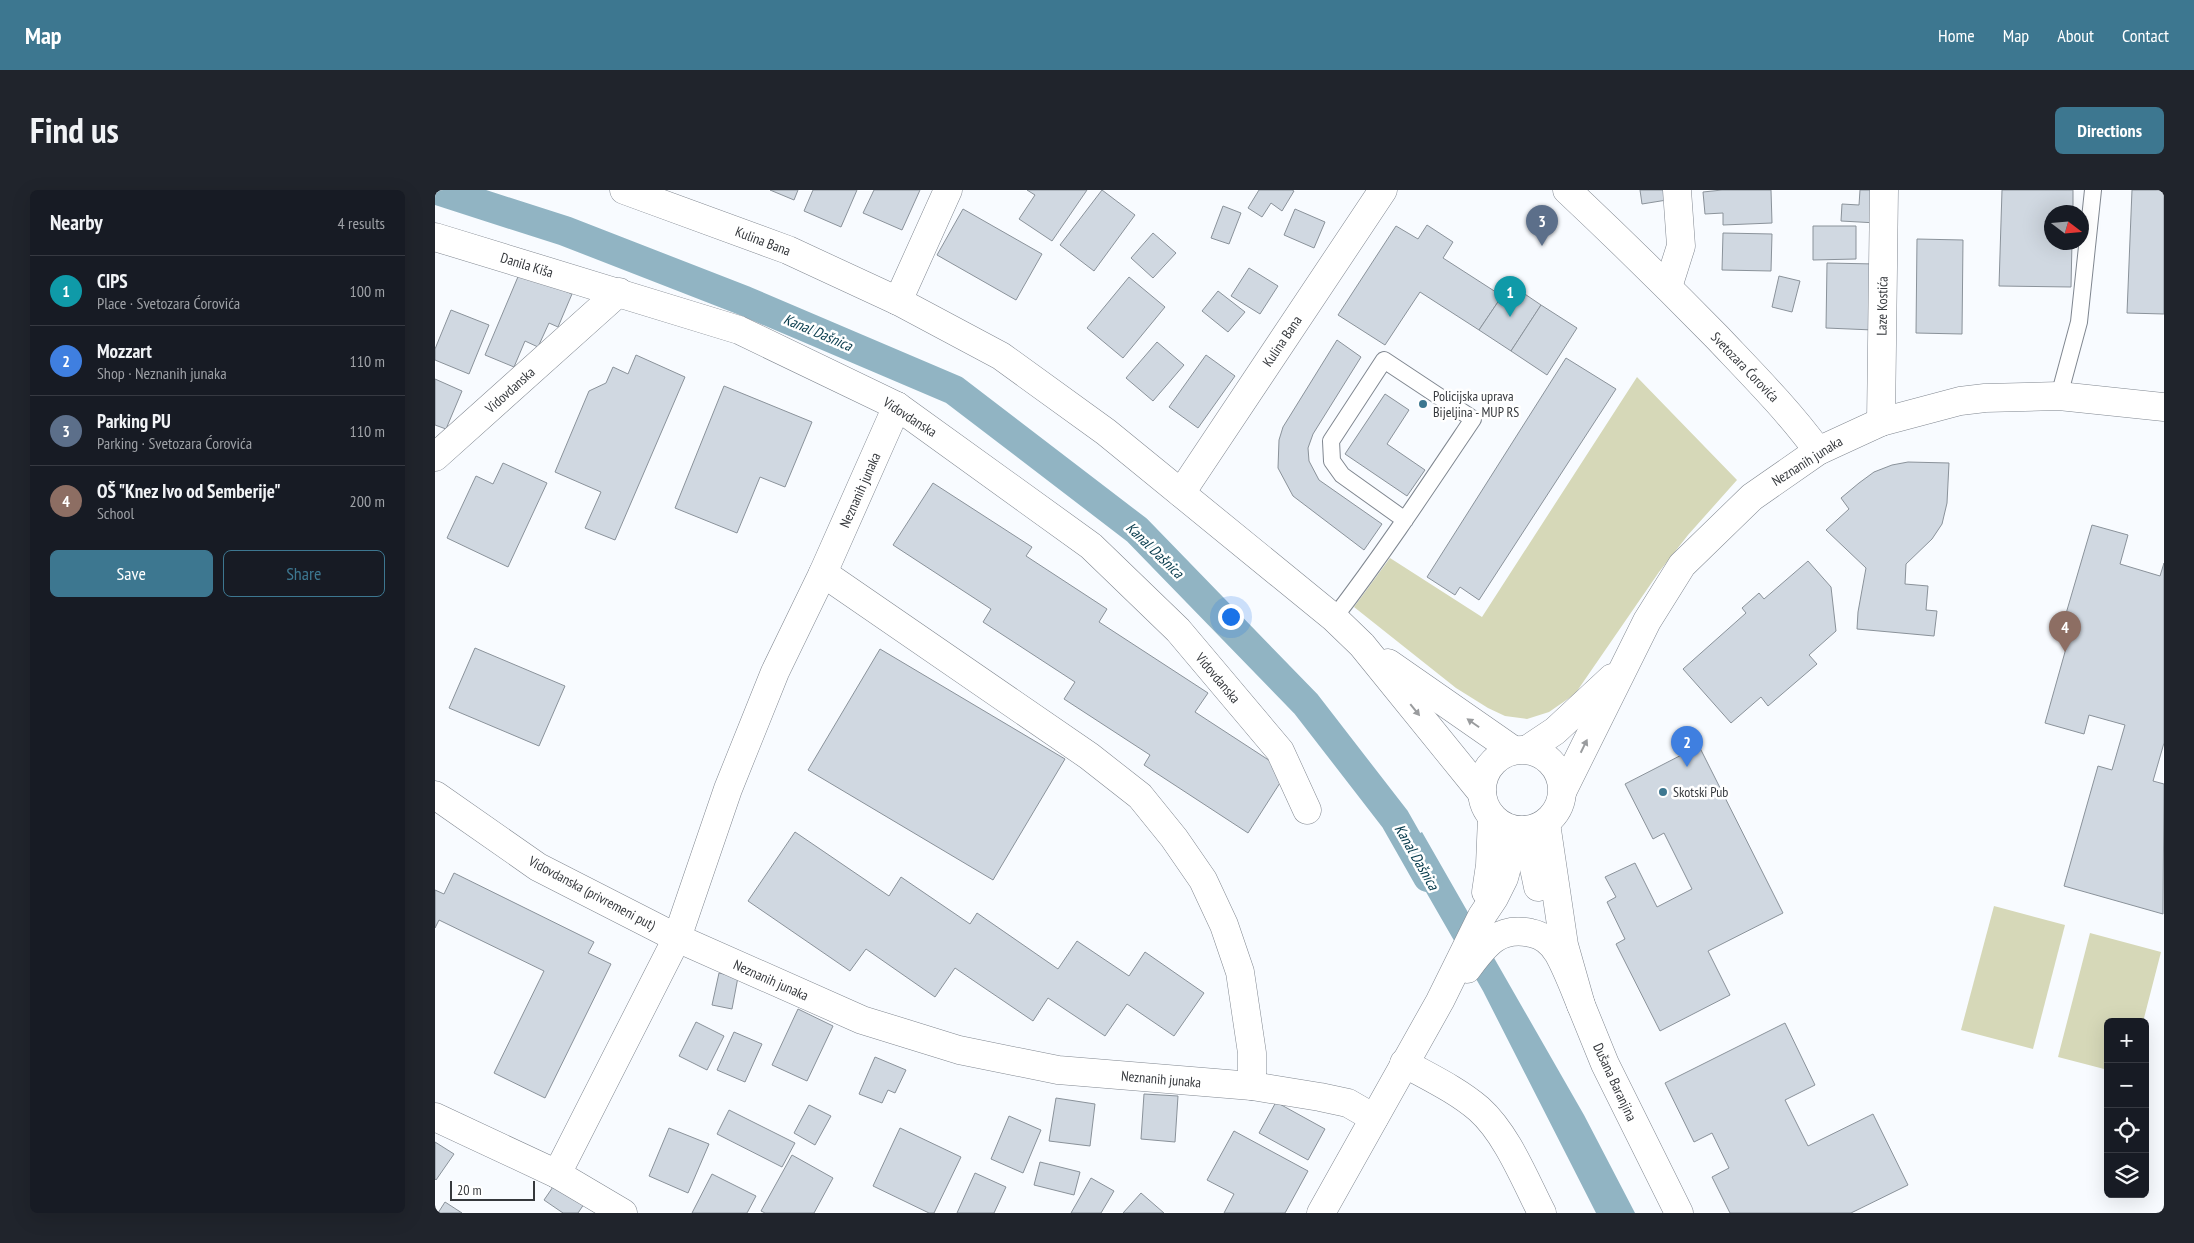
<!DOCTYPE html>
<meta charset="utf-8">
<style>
body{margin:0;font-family:"PT Sans Narrow",sans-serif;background:#20242c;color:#f1f3f6}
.controls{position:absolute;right:15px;bottom:15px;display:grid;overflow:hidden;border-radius:8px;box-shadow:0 5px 20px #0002}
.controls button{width:45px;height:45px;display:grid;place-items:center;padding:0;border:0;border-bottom:1px solid #363941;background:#171b24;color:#f1f3f6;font:25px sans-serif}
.compass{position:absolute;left:1609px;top:15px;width:45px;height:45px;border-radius:50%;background:#171b24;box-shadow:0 5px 20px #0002;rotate:106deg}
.scale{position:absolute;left:15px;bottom:12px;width:85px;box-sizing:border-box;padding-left:5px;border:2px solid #36393d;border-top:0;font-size:14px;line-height:18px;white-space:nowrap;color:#36393d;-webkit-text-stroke:4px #fff;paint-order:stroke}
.you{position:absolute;left:795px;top:426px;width:18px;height:18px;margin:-12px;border:4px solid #fff;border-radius:50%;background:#1a73e8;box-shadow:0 0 0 8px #1a73e833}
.badge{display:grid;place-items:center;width:32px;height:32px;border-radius:50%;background:#3d7790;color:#fff;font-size:16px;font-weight:700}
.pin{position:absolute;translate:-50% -41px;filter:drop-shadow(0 1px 2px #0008)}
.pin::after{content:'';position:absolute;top:26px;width:18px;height:15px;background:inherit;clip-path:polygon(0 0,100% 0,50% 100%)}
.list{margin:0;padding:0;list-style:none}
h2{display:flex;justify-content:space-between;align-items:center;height:65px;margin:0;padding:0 20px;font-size:21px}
h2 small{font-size:16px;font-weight:400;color:#9ea1a6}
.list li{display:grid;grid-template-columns:32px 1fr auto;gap:15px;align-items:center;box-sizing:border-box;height:70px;padding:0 20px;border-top:1px solid #363941}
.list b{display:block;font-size:19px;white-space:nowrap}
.list p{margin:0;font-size:16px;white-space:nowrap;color:#9ea1a6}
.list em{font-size:16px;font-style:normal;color:#9ea1a6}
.actions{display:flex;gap:10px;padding:15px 20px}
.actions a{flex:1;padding:11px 0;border:1px solid #3d7790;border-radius:8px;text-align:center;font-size:18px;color:#3d7790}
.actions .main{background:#3d7790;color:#fff}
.icon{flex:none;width:28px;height:28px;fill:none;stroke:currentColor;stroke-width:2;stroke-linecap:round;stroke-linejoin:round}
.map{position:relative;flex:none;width:1729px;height:1023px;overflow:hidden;border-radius:8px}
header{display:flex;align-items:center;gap:30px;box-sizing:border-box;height:70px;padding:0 25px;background:#3d7790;color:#fff}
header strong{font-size:24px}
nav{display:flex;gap:28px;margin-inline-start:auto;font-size:18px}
.intro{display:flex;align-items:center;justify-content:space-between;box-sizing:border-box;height:120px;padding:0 30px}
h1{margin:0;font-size:35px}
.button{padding:12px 22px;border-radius:8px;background:#3d7790;color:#fff;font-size:18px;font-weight:700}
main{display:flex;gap:30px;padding:0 30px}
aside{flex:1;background:#171b24;border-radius:8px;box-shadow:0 5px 20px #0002}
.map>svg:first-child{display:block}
.green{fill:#d6d8b8}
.water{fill:#91b4c3}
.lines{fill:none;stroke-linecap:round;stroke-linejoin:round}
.canal{stroke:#91b4c3;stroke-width:30}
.building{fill:#d0d8e1;stroke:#8a929a}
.service-casing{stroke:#808790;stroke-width:18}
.minor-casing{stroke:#808790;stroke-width:29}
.secondary-casing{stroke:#808790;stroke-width:29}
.service{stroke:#fff;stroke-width:16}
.minor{stroke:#fff;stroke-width:28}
.secondary{stroke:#fff;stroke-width:28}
.oneway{fill:#9a9c9e}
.poi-dot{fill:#3d7790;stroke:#fff;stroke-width:2}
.labels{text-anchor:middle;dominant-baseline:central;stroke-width:5;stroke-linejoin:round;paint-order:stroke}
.street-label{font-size:14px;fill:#36393d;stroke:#fff}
.poi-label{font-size:14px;fill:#36393d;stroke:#fff;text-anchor:start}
.water-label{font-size:15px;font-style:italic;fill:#073b4c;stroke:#fff}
</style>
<header>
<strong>Map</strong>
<nav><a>Home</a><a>Map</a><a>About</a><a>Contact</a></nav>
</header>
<div class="intro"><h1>Find us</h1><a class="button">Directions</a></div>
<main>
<aside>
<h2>Nearby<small>4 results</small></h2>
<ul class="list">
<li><span class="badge" style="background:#0f9aa8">1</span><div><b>CIPS</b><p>Place · Svetozara Ćorovića</p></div><em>100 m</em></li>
<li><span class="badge" style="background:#3f7fe0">2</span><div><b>Mozzart</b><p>Shop · Neznanih junaka</p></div><em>110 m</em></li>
<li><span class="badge" style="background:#5c6f8a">3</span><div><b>Parking PU</b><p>Parking · Svetozara Ćorovića</p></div><em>110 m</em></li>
<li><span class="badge" style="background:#8d6e63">4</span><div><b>OŠ &quot;Knez Ivo od Semberije&quot;</b><p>School</p></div><em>200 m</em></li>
</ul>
<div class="actions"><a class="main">Save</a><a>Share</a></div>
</aside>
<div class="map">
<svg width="1729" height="1023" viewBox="0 0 1729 1023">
<rect width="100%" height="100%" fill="#f8fbff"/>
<!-- green -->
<g class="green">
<path d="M1202 187 1302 290 1253 345 1224 382 1140 504 1114 522 1092 529 1070 526 1053 518 1021 498 919 417 955 368 1047 427Z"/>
<path d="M1559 716 1630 735 1598 859 1526 840Z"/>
<path d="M1655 743 1726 762 1708 832H1673V880L1623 867Z"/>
</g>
<!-- water -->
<path class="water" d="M987 642 1149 925 1200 1023H1161L1048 801 964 655Z"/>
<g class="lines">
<!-- canal -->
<path class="canal" d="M2 0 130 41 310 111 519 200 702 340 871 514 960 629 993 687"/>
</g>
<!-- building -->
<g class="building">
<path d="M335 0H363L359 10Z"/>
<path d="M378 0H422L406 37 369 21Z"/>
<path d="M439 0H485L467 40 428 23Z"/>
<path d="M592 0H652L617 51 584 29 600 5Z"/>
<path d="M667 0 700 25 659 81 625 55Z"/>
<path d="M824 0H857L859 1 847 21 836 13 827 27 813 18Z"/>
<path d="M1205 0H1236L1238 9 1207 14Z"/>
<path d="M1287 0H1336L1337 33 1288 35V23L1270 24 1268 2Z"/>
<path d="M1425 0H1444L1442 33 1406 31 1407 14 1424 15Z"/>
<path d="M1567 0H1638V22H1616V52H1637L1636 97 1564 96Z"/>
<path d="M1697 0H1729V124L1692 123Z"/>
<path d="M788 16 806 23 794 54 776 48Z"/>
<path d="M528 19 607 64 581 110 502 65Z"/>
<path d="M860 19 890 32 879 58 849 45Z"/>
<path d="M992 35 1018 52 1008 68 1067 106 1044 140 985 102 950 155 903 125 961 36 983 49Z"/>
<path d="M1378 36H1421V69L1378 70Z"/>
<path d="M718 43 741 63 718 88 696 68Z"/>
<path d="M1288 43 1337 44 1336 81 1287 80Z"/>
<path d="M1482 49 1528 50 1527 144 1481 143Z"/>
<path d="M1392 73 1440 74 1438 140 1391 138Z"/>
<path d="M814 78 843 96 825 124 796 106Z"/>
<path d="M85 82 137 104 123 137 114 133 103 157 90 151 79 177 50 165Z"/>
<path d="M1344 86 1365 91 1357 122 1337 117Z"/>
<path d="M694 87 730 117 688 168 652 138Z"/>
<path d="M1075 94 1106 115 1076 161 1044 140Z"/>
<path d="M783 101 810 122 793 142 767 121Z"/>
<path d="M1106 115 1142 138 1112 185 1076 161Z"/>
<path d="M16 120 54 135 34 184 0 170V159Z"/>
<path d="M902 150 926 167 878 244 873 258 874 271 884 290 947 334 929 360 858 306 843 278 844 250 848 237Z"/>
<path d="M722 152 749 175 718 211 691 188Z"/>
<path d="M201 165 250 187 180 350 150 338 166 302 120 282 154 201 171 193 178 177 193 184Z"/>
<path d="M771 165 800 186 763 238 734 217Z"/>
<path d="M1131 168 1181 199 1044 410 1025 397 1020 405 992 387Z"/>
<path d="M0 189 27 201 11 239 0 235Z"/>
<path d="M289 196 377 232 350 297 325 287 302 343 240 318Z"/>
<path d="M950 204 974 220 952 254 990 280 972 306 910 264Z"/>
<path d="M1473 272 1514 273 1512 313 1507 334 1497 349 1471 374 1470 394 1493 396 1491 420 1502 421 1499 446 1422 439 1423 422 1431 378 1391 340 1414 319 1406 308 1424 293 1439 282 1457 275Z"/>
<path d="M68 273 112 293 73 377 12 348 41 286 58 294Z"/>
<path d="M498 293 597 357 591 366 672 419 664 432 773 503 760 522 852 582 813 643 709 575 715 565 629 509 640 492 548 432 556 419 458 355Z"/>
<path d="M1657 335 1693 345 1685 374 1725 386 1729 373V553L1718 591 1729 594 1728 724 1629 696 1663 576 1677 580 1690 535 1654 525 1649 544 1610 533 1639 430 1630 427Z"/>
<path d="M1373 371 1396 397 1401 441 1374 465 1382 474 1333 516 1326 507 1296 533 1248 479 1311 423 1307 418 1324 403 1329 409Z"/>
<path d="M40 458 130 496 104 556 14 518Z"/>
<path d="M445 459 630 569 558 690 373 580Z"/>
<path d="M1264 556 1348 723 1273 761 1295 805 1225 841 1181 754 1190 749 1172 712 1181 707 1170 687 1200 673 1222 717 1257 699 1229 643 1218 649 1190 594Z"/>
<path d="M360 642 454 706 466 687 535 734 542 723 623 779 642 751 694 786 710 762 769 803 739 846 692 814 670 846 613 808 598 831 520 778 500 807 431 759 415 781 313 711Z"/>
<path d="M19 683 159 752 153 763 176 774 110 908 59 883 109 781 4 730 0 738V700L9 704Z"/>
<path d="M284 783 303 787 297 819 277 815Z"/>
<path d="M363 819 398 836 372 891 337 875Z"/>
<path d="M261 832 289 846 272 880 244 866Z"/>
<path d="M1350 833 1380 895 1350 910 1373 956 1438 924 1473 995 1416 1023H1295L1277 987 1294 978 1277 943 1259 952 1230 893Z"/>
<path d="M299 842 327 854 310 892 282 880Z"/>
<path d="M440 867 471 880 460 903 453 900 447 913 424 904Z"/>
<path d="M709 904 743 906 740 952 706 949Z"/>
<path d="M621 908 660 914 655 956 614 951Z"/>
<path d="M841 912 890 939 873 970 824 943Z"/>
<path d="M374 915 396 926 380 955 359 943Z"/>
<path d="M294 920 360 953 347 977 282 944Z"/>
<path d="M574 926 606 940 588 983 556 969Z"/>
<path d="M234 938 274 954 253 1003 214 986Z"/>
<path d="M465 938 526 967 499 1023H494L438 996Z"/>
<path d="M799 941 873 981 850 1023H789L799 1004 772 990Z"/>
<path d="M0 952 19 964 1 990 0 989Z"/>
<path d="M357 965 398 988 379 1023H330L326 1021Z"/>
<path d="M605 972 645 982 639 1005 599 995Z"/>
<path d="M540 983 571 997 559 1023H522Z"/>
<path d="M277 984 321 1006 312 1023H257Z"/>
<path d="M656 988 679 1001 666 1023H636Z"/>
<path d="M120 994 149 1014 143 1023H128L109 1010Z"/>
<path d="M706 1003 729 1023H688Z"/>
<path d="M10 1012 27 1023H3Z"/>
</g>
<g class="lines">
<!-- service casing -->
<g class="service-casing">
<g id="service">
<path d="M1624 206 1644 132 1658 0"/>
<path d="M899 428C948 364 993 296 1038 229L949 170 896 251 897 271 907 285 970 330"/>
</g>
</g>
<!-- minor casing -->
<g class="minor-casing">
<g id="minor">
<path d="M189 0 353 60 463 111 566 166 671 242 899 428 927 455 1047 603"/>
<path d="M1132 0C1183 48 1233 97 1282 147 1317 184 1353 220 1383 261"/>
<path d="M0 47 304 140 462 216 656 356 743 440 845 561 872 620"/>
<path d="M1233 97 1246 56 1242 0"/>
<path d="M463 111 513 0"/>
<path d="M462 216 388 383 340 482 293 599 242 748 427 830 524 860 623 880 817 896 885 907 913 913 939 928"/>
<path d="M1446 232 1449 0"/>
<path d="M0 267 184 102"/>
<path d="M746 303 948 0"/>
<path d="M388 383 654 566 705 606 739 648 768 690 789 735 805 782 817 863V896"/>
<path d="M953 473 1078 560"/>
<path d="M0 605 103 677 242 748 122 984 0 927"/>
<path d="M1111 633 1129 755 1146 815 1170 874 1244 1023"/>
<path d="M1091 640 1103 697"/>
<path d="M969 873C994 887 1022 900 1044 919 1072 944 1090 990 1107 1023"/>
<path d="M122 984 188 1023"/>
</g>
</g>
<!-- secondary casing -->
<g class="secondary-casing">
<g id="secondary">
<path d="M1093 559 1120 541 1177 488"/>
<circle cx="1087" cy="600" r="40"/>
<path d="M1128 600 1212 431 1247 375 1317 307 1383 261 1446 232 1525 211 1550 208 1624 206 1729 217"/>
<path d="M1051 702 1055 675 1057 627"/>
<path d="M1032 779C1050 755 1063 736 1096 743 1107 745 1117 753 1123 763 1132 779 1139 798 1146 815"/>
<path d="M886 1023 1005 811 1047 726 1059 708 1069 688 1082 640"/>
</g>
</g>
<!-- service -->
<use href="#service" class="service"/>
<!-- minor -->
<use href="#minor" class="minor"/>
<!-- secondary -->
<use href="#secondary" class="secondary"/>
</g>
<!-- one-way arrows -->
<defs><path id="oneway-solid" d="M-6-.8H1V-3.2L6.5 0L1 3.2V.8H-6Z" transform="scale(1.25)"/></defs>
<g class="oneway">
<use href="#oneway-solid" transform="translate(980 520) rotate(51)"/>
<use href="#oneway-solid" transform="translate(1038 533) rotate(-145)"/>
<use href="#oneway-solid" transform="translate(1149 556) rotate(-64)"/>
</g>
<!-- markers -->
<g class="poi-dot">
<circle cx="988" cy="214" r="5"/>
<circle cx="1228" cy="602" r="5"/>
</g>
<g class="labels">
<!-- street labels -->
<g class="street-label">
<text transform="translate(328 51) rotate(21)">Kulina Bana</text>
<text transform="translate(92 75) rotate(17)">Danila Kiša</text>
<text transform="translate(1447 116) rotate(-89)">Laze Kostića</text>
<text transform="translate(847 151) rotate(-56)">Kulina Bana</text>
<text transform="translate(1310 177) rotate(46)">Svetozara Ćorovića</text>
<text transform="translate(75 200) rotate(-42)">Vidovdanska</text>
<text transform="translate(475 227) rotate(33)">Vidovdanska</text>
<text transform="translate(1372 271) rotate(-32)">Neznanih junaka</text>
<text transform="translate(425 300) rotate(-66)">Neznanih junaka</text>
<text transform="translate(783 488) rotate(50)">Vidovdanska</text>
<text transform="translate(157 703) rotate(28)">Vidovdanska (privremeni put)</text>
<text transform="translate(336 790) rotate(24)">Neznanih junaka</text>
<text transform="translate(726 889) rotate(5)">Neznanih junaka</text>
<text transform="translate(1180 892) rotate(65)">Dušana Baranjina</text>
</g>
<!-- poi labels -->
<g class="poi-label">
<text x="998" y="206">Policijska uprava<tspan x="998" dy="16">Bijeljina - MUP RS</tspan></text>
<text x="1238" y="602">Skotski Pub</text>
</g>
<!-- water labels -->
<g class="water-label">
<text transform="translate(383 142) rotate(23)">Kanal Dašnica</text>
<text transform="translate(720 360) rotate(44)">Kanal Dašnica</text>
<text transform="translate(982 667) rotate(60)">Kanal Dašnica</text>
</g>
</g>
</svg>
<div class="controls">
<button>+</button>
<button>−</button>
<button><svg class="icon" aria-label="locate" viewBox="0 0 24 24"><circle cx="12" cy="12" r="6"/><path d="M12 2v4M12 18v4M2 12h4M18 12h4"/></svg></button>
<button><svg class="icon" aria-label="layers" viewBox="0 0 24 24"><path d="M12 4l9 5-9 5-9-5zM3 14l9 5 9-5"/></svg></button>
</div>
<svg class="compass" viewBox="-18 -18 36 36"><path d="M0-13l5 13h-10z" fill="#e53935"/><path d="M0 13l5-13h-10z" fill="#9ea1a6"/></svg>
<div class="scale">20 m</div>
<div class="you"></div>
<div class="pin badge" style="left:1075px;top:127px;background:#0f9aa8">1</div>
<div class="pin badge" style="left:1252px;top:577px;background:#3f7fe0">2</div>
<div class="pin badge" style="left:1107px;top:56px;background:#5c6f8a">3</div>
<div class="pin badge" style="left:1630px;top:462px;background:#8d6e63">4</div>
</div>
</main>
